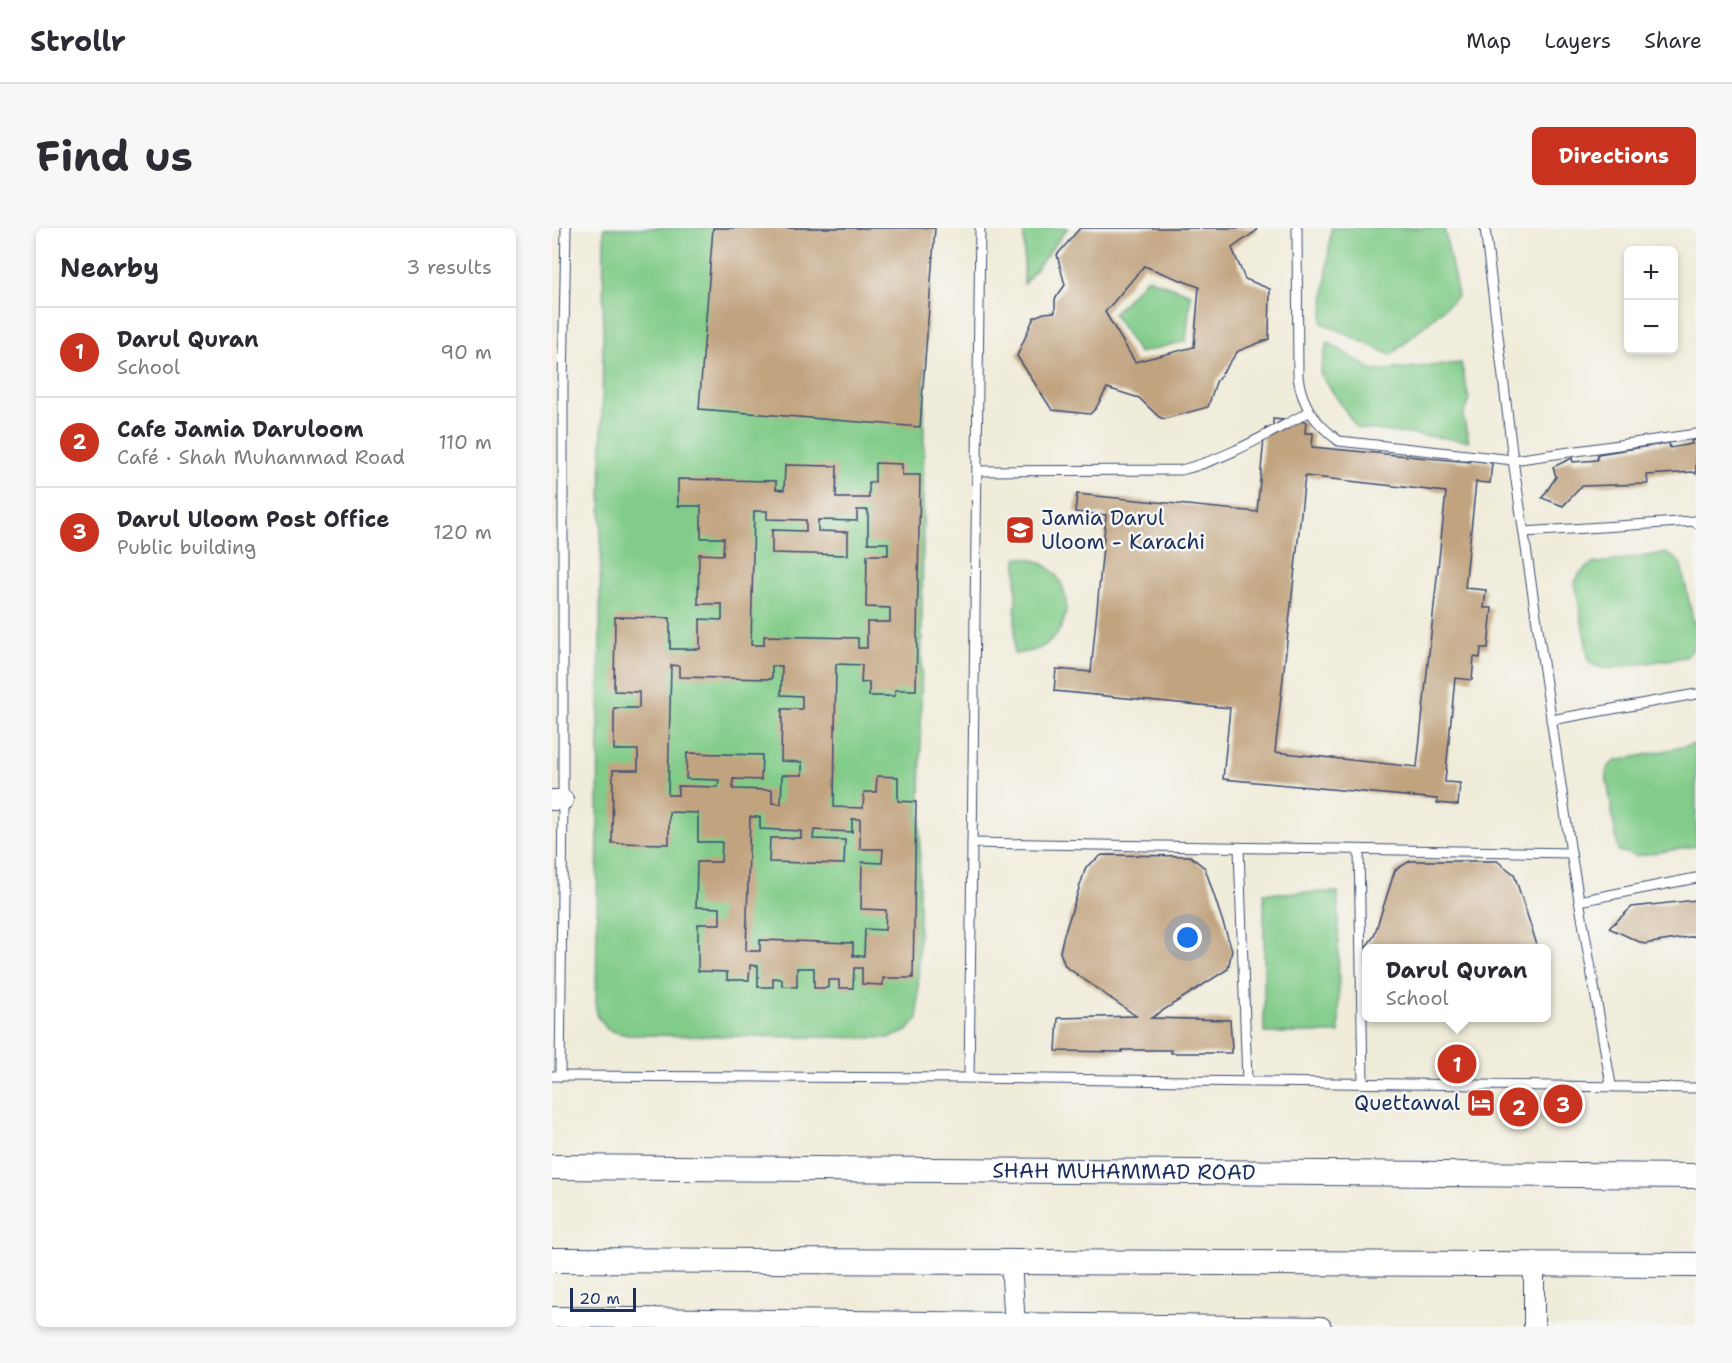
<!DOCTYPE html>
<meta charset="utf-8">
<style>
body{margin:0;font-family:"Shantell Sans",sans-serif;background:#f7f7f7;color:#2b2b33}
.controls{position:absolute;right:18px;top:18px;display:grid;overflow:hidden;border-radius:9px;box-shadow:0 3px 9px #0003}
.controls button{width:54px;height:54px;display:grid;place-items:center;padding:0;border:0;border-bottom:2px solid #e1e1e2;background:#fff;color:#2b2b33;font:30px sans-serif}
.scale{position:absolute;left:18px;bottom:15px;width:66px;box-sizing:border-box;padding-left:6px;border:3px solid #1b2f5e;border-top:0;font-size:16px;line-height:21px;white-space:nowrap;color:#1b2f5e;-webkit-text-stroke:4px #f6f6f2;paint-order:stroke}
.you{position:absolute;left:636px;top:710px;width:21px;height:21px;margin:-15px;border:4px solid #fff;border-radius:50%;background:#1a73e8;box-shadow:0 0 0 9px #1a73e833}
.badge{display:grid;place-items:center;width:39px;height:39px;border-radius:50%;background:#c8321e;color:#fff;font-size:20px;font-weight:700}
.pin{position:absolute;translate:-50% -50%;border:3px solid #fff;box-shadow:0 2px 6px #0006}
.popup{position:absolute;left:810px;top:716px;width:189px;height:78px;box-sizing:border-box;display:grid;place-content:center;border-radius:9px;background:#fff;filter:drop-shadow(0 2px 4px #0005);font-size:20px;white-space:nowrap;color:#7c7c81}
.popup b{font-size:22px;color:#2b2b33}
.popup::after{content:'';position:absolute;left:50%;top:100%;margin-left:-12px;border:12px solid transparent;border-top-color:#fff}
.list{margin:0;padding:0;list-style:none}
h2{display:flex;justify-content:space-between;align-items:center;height:78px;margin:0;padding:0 24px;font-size:26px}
h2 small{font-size:20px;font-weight:400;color:#7c7c81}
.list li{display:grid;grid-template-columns:39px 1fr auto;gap:18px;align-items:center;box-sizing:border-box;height:90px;padding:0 24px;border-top:2px solid #e1e1e2}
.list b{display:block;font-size:22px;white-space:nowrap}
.list p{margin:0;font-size:20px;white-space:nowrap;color:#7c7c81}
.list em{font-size:20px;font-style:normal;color:#7c7c81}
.map{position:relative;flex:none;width:1144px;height:1099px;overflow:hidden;border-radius:9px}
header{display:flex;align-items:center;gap:36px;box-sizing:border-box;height:84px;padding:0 30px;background:#fff;border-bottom:2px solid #e1e1e2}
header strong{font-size:28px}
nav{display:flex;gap:33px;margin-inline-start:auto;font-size:21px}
.intro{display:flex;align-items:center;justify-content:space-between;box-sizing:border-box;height:144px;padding:0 36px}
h1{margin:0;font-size:42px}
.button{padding:15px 27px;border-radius:9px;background:#c8321e;color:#fff;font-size:21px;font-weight:700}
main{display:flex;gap:36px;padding:0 36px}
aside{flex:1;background:#fff;border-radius:9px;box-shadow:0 3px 9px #0003}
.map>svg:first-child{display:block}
.green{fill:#81cc89;stroke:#4e7e74;stroke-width:1.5}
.building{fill:#c1a37f;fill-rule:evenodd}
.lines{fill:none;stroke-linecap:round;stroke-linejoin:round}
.service-casing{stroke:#3b4b71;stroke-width:11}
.minor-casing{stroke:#3b4b71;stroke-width:22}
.tertiary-casing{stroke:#3b4b71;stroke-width:26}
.service{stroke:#fff;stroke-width:9}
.minor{stroke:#fff;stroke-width:20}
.tertiary{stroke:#fff;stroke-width:24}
.labels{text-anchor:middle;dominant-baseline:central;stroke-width:5;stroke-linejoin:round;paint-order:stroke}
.poi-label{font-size:21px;fill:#1b2f5e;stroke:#f6f6f2;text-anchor:start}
.street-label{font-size:21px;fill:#1b2f5e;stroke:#f6f6f2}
</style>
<header>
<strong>Strollr</strong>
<nav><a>Map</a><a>Layers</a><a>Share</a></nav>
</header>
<div class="intro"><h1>Find us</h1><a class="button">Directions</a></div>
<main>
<aside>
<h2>Nearby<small>3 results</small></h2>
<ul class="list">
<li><span class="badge">1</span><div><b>Darul Quran</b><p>School</p></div><em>90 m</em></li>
<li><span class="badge">2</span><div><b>Cafe Jamia Daruloom</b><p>Café · Shah Muhammad Road</p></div><em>110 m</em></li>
<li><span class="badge">3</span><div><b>Darul Uloom Post Office</b><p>Public building</p></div><em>120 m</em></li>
</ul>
</aside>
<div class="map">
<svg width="1144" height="1099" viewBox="0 0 1144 1099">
<rect width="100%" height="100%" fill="#f6f6f2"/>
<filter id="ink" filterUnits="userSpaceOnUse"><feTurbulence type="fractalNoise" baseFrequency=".0167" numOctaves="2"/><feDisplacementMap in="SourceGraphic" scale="12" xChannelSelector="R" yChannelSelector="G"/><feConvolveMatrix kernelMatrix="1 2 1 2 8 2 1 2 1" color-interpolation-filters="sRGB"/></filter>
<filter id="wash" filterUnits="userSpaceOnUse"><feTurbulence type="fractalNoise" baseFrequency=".008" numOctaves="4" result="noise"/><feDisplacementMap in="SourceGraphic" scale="24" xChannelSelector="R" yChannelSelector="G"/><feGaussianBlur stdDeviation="1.35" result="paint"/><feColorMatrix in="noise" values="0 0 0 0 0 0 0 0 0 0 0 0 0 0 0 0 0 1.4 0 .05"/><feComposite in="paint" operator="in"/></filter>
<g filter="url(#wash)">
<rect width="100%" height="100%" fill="#f0ecda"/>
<!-- green -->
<g class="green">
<path d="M52 0H374L366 791 355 803 338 810 75 807 56 802 44 787Z"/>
<path d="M472 0H516L472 56Z"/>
<path d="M779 0H892L906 68 839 127 770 95Z"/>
<path d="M595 50 639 66 634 113 587 125 561 86Z"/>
<path d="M775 114 822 143 909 135 917 171 911 188 917 213 805 200 768 145Z"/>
<path d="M1114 325 1123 330 1129 336 1144 405C1144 416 1142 421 1134 429L1054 441 1044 438 1037 434 1023 354 1029 344 1040 336Z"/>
<path d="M465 329C476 330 486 332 496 339 521 359 520 398 494 417 485 423 474 424 462 426Z"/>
<path d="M1143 516 1144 517V618L1085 628 1066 623 1054 545 1058 537 1064 533Z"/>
<path d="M786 664 787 805H712V665Z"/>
</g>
<g id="blocks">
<!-- building -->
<g class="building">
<path d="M161 0H383L368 199 147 181Z"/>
<path d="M528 0H705L704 3 680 20 693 51 718 61 717 111 686 123 664 154 656 179 612 191 607 189 587 170 555 160 544 180 538 186 500 182 465 128 482 89 492 85 503 84V71L513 57 505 27ZM592 38 647 59 642 119 583 134 553 84Z"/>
<path d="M721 191 754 194 753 205H761L760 219 918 234V232L940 235 938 255 924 254 913 360 934 362 932 380H940L936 420H929L928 430 922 429 920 452 903 450 893 554 908 555 906 577 885 575V571L671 551 678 480 502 463 504 441 539 444 554 287 523 284 525 266 705 284 713 200 721 201ZM753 248 894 264 865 539 723 524Z"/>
<path d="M1139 212H1144V246L1141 244 1095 247 1096 256 1030 258 1011 278 990 270 1004 249 1001 239 1020 230 1021 234 1045 232 1046 226 1117 215 1118 220 1140 216Z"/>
<path d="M323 235 350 236V247H368L364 462H343V468H317V454L309 455 310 437 284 436 282 579 311 580 312 564H324L325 548 346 549V573L364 574 361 750H331V757L310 756V740H302L301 760H287V752H276V760H262V740H245V759L230 758V751L221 750V759H206V738L198 737 197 752H175V744L146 743V696H168V680L144 679 145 634H169L170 614H146V585L117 584V616L60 615 61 542H86V522H62V480H87V464L62 463 63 389 118 390V421H148V391L170 392V376H146L147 326 171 327 172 310H149V278H126V251L224 253V261L232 262 233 237 285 238 284 270H317V254H323ZM305 282H316V315H336V327H315L314 379 338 380V394H315V420H306V410L212 408V417H199L202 283H215V291L254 292V303L220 302V325L296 327V304L266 303V292L305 293ZM119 437 127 438V449L220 451V438H230L229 467 250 468V481H230L229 533 250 534V547H230L229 576 220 575V562L181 561V551L209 552 210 527 135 525 134 551 167 552 166 559 126 558V567H116ZM198 589H208V601L249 603V610H218L217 634 292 636 293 612 261 611 262 602 300 604V591H308V621H331L330 635 310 634 309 681 334 682 333 702 313 701 312 728H301V715L208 712V723H194Z"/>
<path d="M550 627 638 628 653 640 680 722 676 741 599 790 678 792 680 821H679V825H619V822H570V824L504 823 506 790 584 788 513 738 508 724 511 710 534 639Z"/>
<path d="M858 633H945L962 646 986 720H815V729L812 722 822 708 843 642Z"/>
<path d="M1144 672V708L1092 716 1057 700 1080 679Z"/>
</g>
</g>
</g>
<g filter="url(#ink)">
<use href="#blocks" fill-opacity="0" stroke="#3b4b71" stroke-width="1.5"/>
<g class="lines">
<!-- service casing -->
<g class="service-casing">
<g id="service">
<path d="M745 0 746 149C750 178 764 196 787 213L961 232 1144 206"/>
<path d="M933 0 961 232 1019 625 1059 857"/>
<path d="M425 243 629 242C675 231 715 206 757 184"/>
<path d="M972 304 1143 293 1144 295"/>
<path d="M999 492 1144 466"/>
<path d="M420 615 1019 625"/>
<path d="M687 620 695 853"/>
<path d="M807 622 811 855"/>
<path d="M1027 673 1144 650"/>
<path d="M0 848 417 850 1144 860"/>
<path d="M8 848 11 572V156L14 0"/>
<path d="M417 850 428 0"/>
</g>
</g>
<!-- minor casing -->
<g class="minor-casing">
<g id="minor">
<path d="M0 572H11"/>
<path d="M459 1033 463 1099"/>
<path d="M0 1089 769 1099"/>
<path d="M982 1099V1036"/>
</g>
</g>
<!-- tertiary casing -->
<g class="tertiary-casing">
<g id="tertiary">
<path id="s1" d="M0 939 1144 948"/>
<path d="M0 1032 1144 1037"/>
</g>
</g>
<!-- service -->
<use href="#service" class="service"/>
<!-- minor -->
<use href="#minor" class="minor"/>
<!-- tertiary -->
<use href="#tertiary" class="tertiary"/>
</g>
</g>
<!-- icons -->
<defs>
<g id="school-square" transform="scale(1.5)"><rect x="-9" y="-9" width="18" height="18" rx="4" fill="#c8321e" stroke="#f6f6f2"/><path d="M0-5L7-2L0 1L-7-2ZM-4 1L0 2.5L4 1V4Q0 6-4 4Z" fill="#fff"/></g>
<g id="hotel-square" transform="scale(1.5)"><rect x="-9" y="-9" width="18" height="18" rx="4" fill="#c8321e" stroke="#f6f6f2"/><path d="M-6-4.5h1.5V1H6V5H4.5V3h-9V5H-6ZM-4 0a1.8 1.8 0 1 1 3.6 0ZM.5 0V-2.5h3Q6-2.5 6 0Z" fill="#fff"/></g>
</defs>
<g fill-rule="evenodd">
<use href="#school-square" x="468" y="302"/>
<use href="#hotel-square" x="929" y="875"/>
</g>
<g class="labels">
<!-- poi labels -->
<g class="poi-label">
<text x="489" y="290">Jamia Darul<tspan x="489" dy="24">Uloom - Karachi</tspan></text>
<text x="908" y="875" text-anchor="end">Quettawal</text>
</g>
<!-- street labels -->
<g class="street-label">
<text stroke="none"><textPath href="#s1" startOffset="572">SHAH MUHAMMAD ROAD</textPath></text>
</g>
</g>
</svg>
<div class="controls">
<button>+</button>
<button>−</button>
</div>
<div class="scale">20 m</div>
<div class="you"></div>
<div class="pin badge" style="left:905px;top:836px">1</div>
<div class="popup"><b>Darul Quran</b>School</div>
<div class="pin badge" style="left:967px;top:879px">2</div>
<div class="pin badge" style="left:1011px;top:876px">3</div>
</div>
</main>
